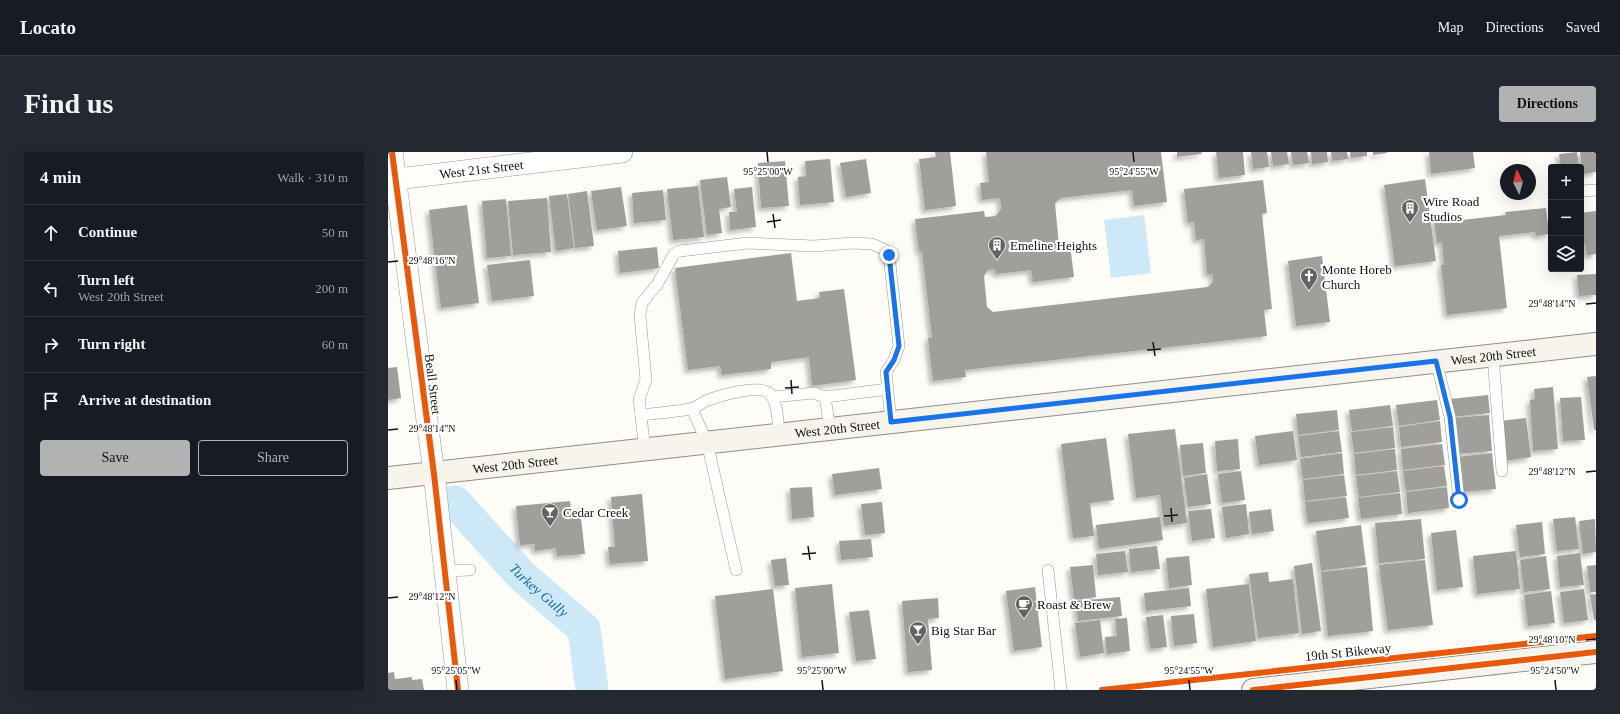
<!DOCTYPE html>
<meta charset="utf-8">
<style>
body{margin:0;font-family:"Times New Roman",serif;background:#242831;color:#f1f3f6}
.controls{position:absolute;right:12px;top:12px;display:grid;overflow:hidden;border-radius:4px;box-shadow:0 4px 16px #0002}
.controls button{width:36px;height:36px;display:grid;place-items:center;padding:0;border:0;border-bottom:1px solid #363941;background:#171b24;color:#f1f3f6;font:20px sans-serif}
.compass{position:absolute;left:1112px;top:12px;width:36px;height:36px;border-radius:50%;background:#171b24;box-shadow:0 4px 16px #0002;rotate:354deg}
.stop{position:absolute;width:12px;height:12px;margin:-9px;border:3px solid #1a73e8;border-radius:50%;background:#fff}
.stop.end{background:#1a73e8;border-color:#fff;box-shadow:0 1px 4px #0008}
.list{margin:0;padding:0;list-style:none}
h2{display:flex;justify-content:space-between;align-items:center;height:52px;margin:0;padding:0 16px;font-size:17px}
h2 small{font-size:13px;font-weight:400;color:#9ea1a6}
.list li{display:grid;grid-template-columns:26px 1fr auto;gap:12px;align-items:center;box-sizing:border-box;height:56px;padding:0 16px;border-top:1px solid #363941}
.list b{display:block;font-size:15px;white-space:nowrap}
.list p{margin:0;font-size:13px;white-space:nowrap;color:#9ea1a6}
.list em{font-size:13px;font-style:normal;color:#9ea1a6}
.actions{display:flex;gap:8px;padding:12px 16px}
.actions a{flex:1;padding:9px 0;border:1px solid #b2b2b3;border-radius:4px;text-align:center;font-size:14px;color:#b2b2b3}
.actions .main{background:#b2b2b3;color:#111}
.icon{flex:none;width:22px;height:22px;fill:none;stroke:currentColor;stroke-width:2;stroke-linecap:round;stroke-linejoin:round}
.map{position:relative;flex:none;width:1208px;height:538px;overflow:hidden;border-radius:4px}
header{display:flex;align-items:center;gap:24px;box-sizing:border-box;height:56px;padding:0 20px;background:#171b24;border-bottom:1px solid #363941}
header strong{font-size:19px}
nav{display:flex;gap:22px;margin-inline-start:auto;font-size:14px}
.intro{display:flex;align-items:center;justify-content:space-between;box-sizing:border-box;height:96px;padding:0 24px}
h1{margin:0;font-size:28px}
.button{padding:10px 18px;border-radius:4px;background:#b2b2b3;color:#111;font-size:14px;font-weight:700}
main{display:flex;gap:24px;padding:0 24px}
aside{flex:1;background:#171b24;border-radius:4px;box-shadow:0 4px 16px #0002}
.map>svg:first-child{display:block}
.water{fill:#cde8f7}
.lines{fill:none;stroke-linecap:round;stroke-linejoin:round}
.river{stroke:#cde8f7;stroke-width:33}
.building{fill:#a19f9c;filter:url(#shadow)}
.lane-casing{stroke:#979795;stroke-width:12}
.street-casing{stroke:#979795;stroke-width:22}
.secondary-casing{stroke:#8e8d8b;stroke-width:24}
.lane{stroke:#fffffe;stroke-width:11}
.street{stroke:#fffffe;stroke-width:21}
.secondary{stroke:#f6f4eb;stroke-width:22}
.cycleway-casing{stroke:#fff;stroke-width:8}
.cycleway{stroke:#e8590c;stroke-width:6}
.route{stroke:#1a73e8;stroke-width:5}
.ticks{fill:none;stroke:#111;stroke-width:1.5}
.labels{text-anchor:middle;dominant-baseline:central;stroke-width:4;stroke-linejoin:round;paint-order:stroke}
.street-label{font-size:13px;fill:#111;stroke:#fff}
.poi-label{font-size:13px;fill:#111;stroke:#fff;text-anchor:start}
.water-label{font-size:14px;font-style:italic;fill:#1768a6;stroke:#fff}
.ticks-label{font-size:10px;text-anchor:middle;fill:#111;stroke:#fff;stroke-width:4;stroke-linejoin:round;paint-order:stroke}
</style>
<header>
<strong>Locato</strong>
<nav><a>Map</a><a>Directions</a><a>Saved</a></nav>
</header>
<div class="intro"><h1>Find us</h1><a class="button">Directions</a></div>
<main>
<aside>
<h2>4 min<small>Walk · 310 m</small></h2>
<ul class="list">
<li><svg class="icon" aria-label="ahead" viewBox="0 0 24 24"><path d="M12 20V5M6 11l6-6 6 6"/></svg><div><b>Continue</b></div><em>50 m</em></li>
<li><svg class="icon" aria-label="left" viewBox="0 0 24 24"><path d="M17 20v-9H6M10 6l-5 5 5 5"/></svg><div><b>Turn left</b><p>West 20th Street</p></div><em>200 m</em></li>
<li><svg class="icon" aria-label="right" viewBox="0 0 24 24"><path d="M7 20v-9h11M14 6l5 5-5 5"/></svg><div><b>Turn right</b></div><em>60 m</em></li>
<li><svg class="icon" aria-label="arrive" viewBox="0 0 24 24"><path d="M6 21V4h12l-3 4 3 4H6"/></svg><div><b>Arrive at destination</b></div></li>
</ul>
<div class="actions"><a class="main">Save</a><a>Share</a></div>
</aside>
<div class="map">
<svg width="1208" height="538" viewBox="0 0 1208 538">
<defs>
<filter id="shadow"><feDropShadow dx="-3.5" dy="3.5" stdDeviation="2" flood-color="#0004"/></filter>
</defs>
<rect width="100%" height="100%" fill="#fdfcf7"/>
<!-- water -->
<path class="water" d="M756 63 763 121 723 126 716 68Z"/>
<g class="lines">
<!-- river -->
<path class="river" id="s1" d="M67 350 134 424 196 477 204 538"/>
</g>
<!-- building -->
<g class="building">
<path d="M547 0H562L568 54 537 58 531 7 548 5Z"/>
<path d="M598 0H773L779 50 746 54 744 38 673 46 667 51 671 94 682 93 686 125 645 130 643 118 608 122 607 117 600 118 596 124 599 155 605 160 820 135 825 130V122H819L816 87 808 88 806 70 800 71 796 37 875 28 879 61 874 62 884 157 876 158 879 184 577 218 578 225 545 229 540 186H544L534 99H531L527 67 596 59 597 65 608 64 613 57 612 46 594 48 592 31 601 30Z"/>
<path d="M789 0H813L814 2 789 5Z"/>
<path d="M828 0H855L857 23 831 26Z"/>
<path d="M863 0H879L881 15 865 17Z"/>
<path d="M883 0H899L901 12 885 14Z"/>
<path d="M903 0H919L921 11 905 13Z"/>
<path d="M923 0H939L940 10 924 12Z"/>
<path d="M943 0H959L960 7 944 9Z"/>
<path d="M962 0H979V4L963 6Z"/>
<path d="M985 0H999V1L985 3Z"/>
<path d="M1041 0H1085L1087 16 1043 22Z"/>
<path d="M1189 0 1191 15H1173L1171 2Z"/>
<path d="M1192 0H1208V20L1195 22Z"/>
<path d="M442 7 446 50 412 53 410 25 418 24 417 9Z"/>
<path d="M478 7 483 41 458 45 452 11Z"/>
<path d="M397 9 401 54 373 56 370 11Z"/>
<path d="M339 25 343 55 331 57 334 81 319 83 312 28Z"/>
<path d="M1037 27 1048 109 1007 114 996 33Z"/>
<path d="M310 34 316 85 285 88 279 37Z"/>
<path d="M233 35 239 74 209 78 203 39Z"/>
<path d="M364 35 368 75 342 78 341 60H349L346 37Z"/>
<path d="M275 38 278 68 246 71 244 41Z"/>
<path d="M199 39 206 94 187 96 180 42Z"/>
<path d="M179 42 186 96 168 99 161 44Z"/>
<path d="M159 46 163 100 125 103 120 49Z"/>
<path d="M118 47 123 104 99 106 94 49Z"/>
<path d="M79 53 91 151 53 156 41 58Z"/>
<path d="M1158 56 1161 82 1148 84 1147 80 1111 84 1119 156 1059 163 1053 113H1056L1054 90 1049 91 1046 68 1074 64V68L1118 63 1117 60Z"/>
<path d="M1208 59V102L1199 103 1197 91H1193V61Z"/>
<path d="M269 95 271 116 232 121 230 99Z"/>
<path d="M403 101 409 149 432 146 431 140 456 137 468 228 424 234 421 205 383 210V217L334 223 332 214 300 218 287 116Z"/>
<path d="M934 104 942 170 908 174 900 109Z"/>
<path d="M142 108 146 144 104 149 99 113Z"/>
<path d="M1208 122V143L1191 144 1189 123Z"/>
<path d="M9 215 13 246 0 248V216Z"/>
<path d="M1208 224V278H1206L1199 225Z"/>
<path d="M1165 235 1170 297 1145 299 1142 248 1147 247 1146 237Z"/>
<path d="M1100 243 1102 261 1064 265 1062 247Z"/>
<path d="M1193 245 1197 288 1175 289 1172 246Z"/>
<path d="M1049 248 1052 268 1011 274 1008 253Z"/>
<path d="M1002 253 1005 274 964 279 961 258Z"/>
<path d="M949 258 951 278 910 283 908 262Z"/>
<path d="M1101 263 1104 299 1068 302 1065 266Z"/>
<path d="M1138 266 1143 305 1117 309 1112 269Z"/>
<path d="M1052 269 1054 290 1013 295 1011 275Z"/>
<path d="M1005 275 1007 296 966 301 963 280Z"/>
<path d="M787 277 799 371 776 374 772 343 748 346 740 282Z"/>
<path d="M905 279 909 308 871 313 867 284Z"/>
<path d="M951 279 954 300 913 305 910 284Z"/>
<path d="M718 286 726 348 702 351 706 384 685 386 673 292Z"/>
<path d="M850 287 852 317 829 319 827 289Z"/>
<path d="M815 291 818 321 795 324 792 293Z"/>
<path d="M1054 292 1057 313 1015 318 1013 297Z"/>
<path d="M1007 297 1009 318 968 323 966 302Z"/>
<path d="M954 301 956 322 915 327 912 307Z"/>
<path d="M1104 301 1108 337 1073 340 1069 305Z"/>
<path d="M1056 314 1059 334 1018 339 1015 319Z"/>
<path d="M491 316 494 337 447 343 444 322Z"/>
<path d="M853 319 857 348 834 351 830 322Z"/>
<path d="M1009 319 1012 340 971 345 968 324Z"/>
<path d="M819 322 823 352 800 355 796 326Z"/>
<path d="M956 323 959 344 917 349 915 328Z"/>
<path d="M424 335 426 365 404 367 402 336Z"/>
<path d="M1059 335 1061 356 1020 361 1018 340Z"/>
<path d="M1012 341 1014 362 973 367 970 346Z"/>
<path d="M254 342 260 409 222 412 220 395H227L223 345Z"/>
<path d="M958 345 961 366 920 371 917 350Z"/>
<path d="M182 349 183 358 192 357 197 402 169 404 168 396 147 399V392L132 393 128 354Z"/>
<path d="M494 350 497 381 477 383 473 352Z"/>
<path d="M858 352 861 382 838 386 834 355Z"/>
<path d="M823 357 827 386 804 389 800 359Z"/>
<path d="M883 357 886 379 864 382 861 360Z"/>
<path d="M772 365 775 388 711 397 708 373Z"/>
<path d="M1187 365 1191 397 1169 399 1165 367Z"/>
<path d="M1033 367 1037 407 991 411 987 371Z"/>
<path d="M1207 367 1208 400 1195 402 1191 369Z"/>
<path d="M1154 370 1157 402 1132 405 1128 373Z"/>
<path d="M973 373 978 413 933 419 928 379Z"/>
<path d="M1068 378 1075 435 1049 438 1043 381Z"/>
<path d="M483 387 485 405 453 408 451 389Z"/>
<path d="M769 394 772 417 743 420 741 397Z"/>
<path d="M737 399 740 420 710 423 708 402Z"/>
<path d="M1128 399 1132 437 1089 442 1085 404Z"/>
<path d="M1192 401 1196 433 1172 435 1169 404Z"/>
<path d="M801 404 804 433 781 436 778 406Z"/>
<path d="M1158 404 1162 437 1136 440 1132 408Z"/>
<path d="M398 406 401 433 387 434 383 408Z"/>
<path d="M1037 408 1045 473 1000 478 991 413Z"/>
<path d="M924 411 933 479 914 482 906 414Z"/>
<path d="M705 413 708 445 686 448 682 415Z"/>
<path d="M1208 413V440H1202L1199 414Z"/>
<path d="M979 415 985 479 940 484 933 420Z"/>
<path d="M880 420 881 430 905 427 911 481 870 486 861 422Z"/>
<path d="M444 432 451 501 414 505 407 436Z"/>
<path d="M861 432 868 489 825 495 818 437Z"/>
<path d="M647 435 654 495 626 499 618 439Z"/>
<path d="M801 436 803 454 758 459 756 441Z"/>
<path d="M385 437 395 519 337 527 327 444Z"/>
<path d="M1196 437 1200 468 1176 471 1172 440Z"/>
<path d="M1163 439 1167 471 1140 474 1136 443Z"/>
<path d="M1208 442V468H1206L1202 443Z"/>
<path d="M732 445 734 464 690 469 688 449Z"/>
<path d="M550 446 551 466 540 467 544 518 520 520 514 449Z"/>
<path d="M481 458 488 507 468 509 461 460Z"/>
<path d="M806 462 809 491 786 494 783 464Z"/>
<path d="M775 463 779 495 762 497 758 465Z"/>
<path d="M739 466 742 499 719 502 717 485 729 484 727 467Z"/>
<path d="M712 468 716 501 692 505 687 471Z"/>
<path d="M6 520 7 527 24 525V528L34 527 36 538H0V521Z"/>
</g>
<g class="lines">
<!-- lane casing -->
<g class="lane-casing">
<g id="lane">
<path d="M1193 39 1208 38"/>
<path d="M1105 204 1114 319"/>
<path d="M1048 209 1062 265 1071 348"/>
<path d="M384 245 426 241 437 245 442 277"/>
<path d="M437 245 500 237"/>
<path d="M304 257 319 290 348 418"/>
<path d="M253 263C269 261 286 260 302 257 308 256 313 251 318 249 330 244 371 232 381 241 390 250 390 270 391 283"/>
<path d="M257 298 251 247 258 228 252 164 254 151 270 131 286 102 292 99 360 91 426 94 465 91 484 92 496 97 501 103 511 194 506 208 498 220 503 270"/>
<path d="M660 418 673 538"/>
<path d="M58 419 82 418"/>
</g>
</g>
<!-- street casing -->
<g class="street-casing">
<g id="street">
<path d="M4 0 46 322 70 538"/>
<path id="s2" d="M0 28 234 0"/>
</g>
</g>
<!-- secondary casing -->
<g class="secondary-casing">
<g id="secondary">
<path id="s3" d="M0 326 1208 192"/>
<path d="M865 538 1208 500"/>
</g>
</g>
<!-- lane -->
<use href="#lane" class="lane"/>
<!-- street -->
<use href="#street" class="street"/>
<!-- secondary -->
<use href="#secondary" class="secondary"/>
<!-- cycleway casing -->
<g class="cycleway-casing">
<g id="cycleway">
<path d="M4 0 46 322 70 538"/>
<path d="M714 538 1208 484"/>
<path d="M865 538 1208 500"/>
</g>
</g>
<!-- cycleway -->
<use href="#cycleway" class="cycleway"/>
</g>
<g class="lines">
<!-- route -->
<path class="route" d="M501 103 511 194 506 208 498 220 503 270 1048 209 1062 265 1071 348"/>
</g>
<!-- ticks -->
<path class="ticks" d="M379 0 380 10M745 0 746 10M385 62 387 76M379 70 393 68M0 110 10 109M1198 152 1208 151M765 190 767 204M759 198 773 197M403 228 404 242M397 236 411 235M0 278 10 277M1198 320 1208 319M783 356 784 370M776 364 790 363M420 394 422 408M414 402 428 401M0 446 10 445M1198 488 1208 487M68 528 69 538M434 528 435 538M801 528 802 538M1167 528 1168 538"/>
<!-- icons -->
<defs>
<g id="building-pin" transform="scale(0.9)"><path d="M0 17L-7.5 6A9.5 9.5 0 1 1 7.5 6Z" fill="#646362" stroke="#fff"/><path d="M-4-6H4V6H1V3H-1V6H-4ZM-2.5-4.3h1.7v1.8h-1.7ZM.8-4.3h1.7v1.8H.8ZM-2.5-1h1.7V.8h-1.7ZM.8-1h1.7V.8H.8Z" fill="#fff"/></g>
<g id="church-pin" transform="scale(0.9)"><path d="M0 17L-7.5 6A9.5 9.5 0 1 1 7.5 6Z" fill="#646362" stroke="#fff"/><path d="M-1.2-6h2.4v3.5h3.3v2.4h-3.3V6h-2.4V-.1h-3.3v-2.4h3.3Z" fill="#fff"/></g>
<g id="bar-pin" transform="scale(0.9)"><path d="M0 17L-7.5 6A9.5 9.5 0 1 1 7.5 6Z" fill="#646362" stroke="#fff"/><path d="M-6-5H6L.8 .8V4.5H3.5V6h-7V4.5H-.8V.8Z" fill="#fff"/></g>
<g id="cafe-pin" transform="scale(0.9)"><path d="M0 17L-7.5 6A9.5 9.5 0 1 1 7.5 6Z" fill="#646362" stroke="#fff"/><path d="M-5.5-4.5H6V0H3Q3 3.5 0 3.5H-2.5Q-5.5 3.5-5.5 0ZM3-3.2v2h1.7v-2ZM-6 4.5H4V6H-6Z" fill="#fff"/></g>
</defs>
<g fill-rule="evenodd">
<use href="#building-pin" x="1022" y="56"/>
<use href="#building-pin" x="609" y="93"/>
<use href="#church-pin" x="921" y="124"/>
<use href="#bar-pin" x="162" y="360"/>
<use href="#cafe-pin" x="636" y="452"/>
<use href="#bar-pin" x="530" y="478"/>
</g>
<g class="labels">
<!-- street labels -->
<g class="street-label">
<text stroke="none"><textPath href="#s2" startOffset="94">West 21st Street</textPath></text>
<text stroke="none"><textPath href="#s3" startOffset="1112">West 20th Street</textPath></text>
<text transform="translate(45 232) rotate(83)">Beall Street</text>
<text stroke="none"><textPath href="#s3" startOffset="452">West 20th Street</textPath></text>
<text stroke="none"><textPath href="#s3" startOffset="128">West 20th Street</textPath></text>
<text transform="translate(960 500) rotate(-6)">19th St Bikeway</text>
</g>
<!-- poi labels -->
<g class="poi-label">
<text x="1035" y="49">Wire Road<tspan x="1035" dy="15">Studios</tspan></text>
<text x="622" y="93">Emeline Heights</text>
<text x="934" y="117">Monte Horeb<tspan x="934" dy="15">Church</tspan></text>
<text x="175" y="360">Cedar Creek</text>
<text x="649" y="452">Roast &amp; Brew</text>
<text x="543" y="478">Big Star Bar</text>
</g>
<!-- water labels -->
<g class="water-label">
<text stroke="none"><textPath href="#s1" startOffset="122">Turkey Gully</textPath></text>
</g>
</g>
<g class="ticks-label">
<text x="380" y="23">95°25'00"W</text>
<text x="746" y="23">95°24'55"W</text>
<text x="44" y="112">29°48'16"N</text>
<text x="1164" y="155">29°48'14"N</text>
<text x="44" y="280">29°48'14"N</text>
<text x="1164" y="323">29°48'12"N</text>
<text x="44" y="448">29°48'12"N</text>
<text x="1164" y="491">29°48'10"N</text>
<text x="68" y="522">95°25'05"W</text>
<text x="434" y="522">95°25'00"W</text>
<text x="801" y="522">95°24'55"W</text>
<text x="1167" y="522">95°24'50"W</text>
</g>
</svg>
<div class="controls">
<button>+</button>
<button>−</button>
<button><svg class="icon" aria-label="layers" viewBox="0 0 24 24"><path d="M12 4l9 5-9 5-9-5zM3 14l9 5 9-5"/></svg></button>
</div>
<svg class="compass" viewBox="-18 -18 36 36"><path d="M0-13l5 13h-10z" fill="#e53935"/><path d="M0 13l5-13h-10z" fill="#9ea1a6"/></svg>
<div class="stop" style="left:1071px;top:348px"></div>
<div class="stop end" style="left:501px;top:103px"></div>
</div>
</main>
